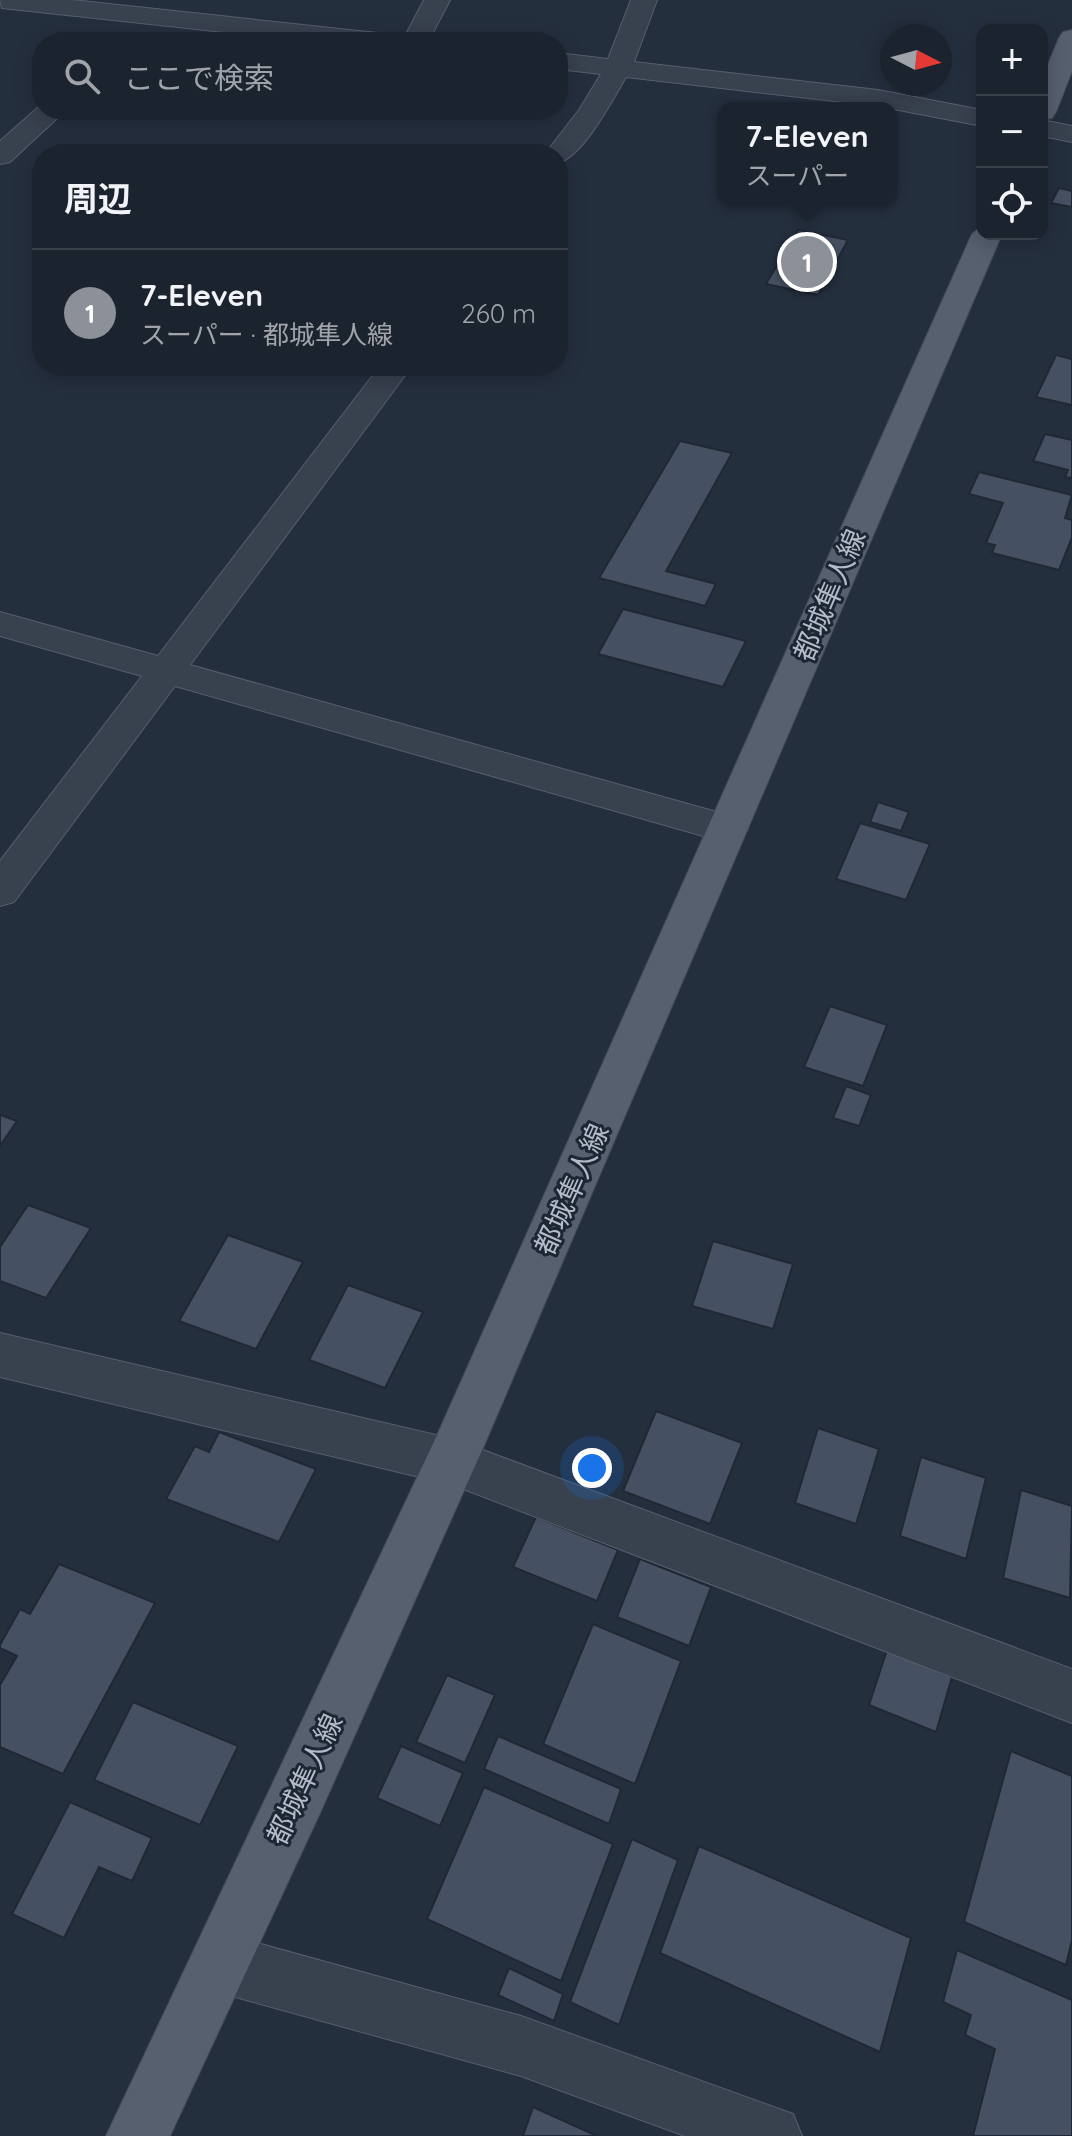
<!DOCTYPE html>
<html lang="ja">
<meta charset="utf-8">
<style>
body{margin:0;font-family:Quicksand,"Noto Sans JP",sans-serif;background:#242b36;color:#f1f3f6}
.controls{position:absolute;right:24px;top:24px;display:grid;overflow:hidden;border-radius:16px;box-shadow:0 4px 20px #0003}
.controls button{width:72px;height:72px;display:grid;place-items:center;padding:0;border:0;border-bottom:2px solid #39404a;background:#1b232e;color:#f1f3f6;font:40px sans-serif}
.compass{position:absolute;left:880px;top:24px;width:72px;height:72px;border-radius:50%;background:#1b232e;box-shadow:0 4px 20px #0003;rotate:96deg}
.you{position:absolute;left:592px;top:1468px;width:28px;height:28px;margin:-20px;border:6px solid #fff;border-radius:50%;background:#1a73e8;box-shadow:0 0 0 12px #1a73e833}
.badge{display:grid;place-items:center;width:52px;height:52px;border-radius:50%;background:#8c9099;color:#fff;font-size:26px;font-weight:700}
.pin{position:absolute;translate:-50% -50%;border:4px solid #fff;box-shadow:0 2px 8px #0006}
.popup{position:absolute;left:717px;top:102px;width:180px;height:104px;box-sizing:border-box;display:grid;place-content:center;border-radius:16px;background:#1b232e;filter:drop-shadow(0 2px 6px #0005);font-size:26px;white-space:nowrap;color:#a0a4aa}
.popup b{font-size:30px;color:#f1f3f6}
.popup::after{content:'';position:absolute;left:50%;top:100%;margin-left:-16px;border:16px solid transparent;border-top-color:#1b232e}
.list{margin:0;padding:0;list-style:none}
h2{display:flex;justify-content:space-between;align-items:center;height:104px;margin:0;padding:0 32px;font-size:34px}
h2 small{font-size:26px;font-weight:400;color:#a0a4aa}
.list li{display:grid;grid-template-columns:52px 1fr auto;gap:24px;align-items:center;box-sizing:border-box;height:128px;padding:0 32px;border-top:2px solid #39404a}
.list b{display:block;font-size:30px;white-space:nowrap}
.list p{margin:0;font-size:26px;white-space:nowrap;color:#a0a4aa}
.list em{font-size:26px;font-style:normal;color:#a0a4aa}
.icon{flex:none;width:44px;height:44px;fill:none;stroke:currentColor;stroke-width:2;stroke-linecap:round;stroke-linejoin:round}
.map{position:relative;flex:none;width:1072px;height:2136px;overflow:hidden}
.search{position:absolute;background:#1b232e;box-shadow:0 4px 20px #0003;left:32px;top:32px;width:536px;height:88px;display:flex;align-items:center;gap:20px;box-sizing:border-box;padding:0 28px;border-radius:32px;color:#a0a4aa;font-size:30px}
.panel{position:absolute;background:#1b232e;box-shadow:0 4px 20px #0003;left:32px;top:144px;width:536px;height:232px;border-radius:32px}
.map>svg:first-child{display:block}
.building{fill:#455162;stroke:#1f2835;stroke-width:2}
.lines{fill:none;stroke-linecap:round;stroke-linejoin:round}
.minor-casing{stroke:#565f6c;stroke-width:2}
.major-casing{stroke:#414a57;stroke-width:2}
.minor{fill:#38414e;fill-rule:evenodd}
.major{fill:#56606e;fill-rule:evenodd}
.labels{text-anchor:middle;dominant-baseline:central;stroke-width:6;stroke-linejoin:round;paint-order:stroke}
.street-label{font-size:28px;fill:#b4bcc9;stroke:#1d2633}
</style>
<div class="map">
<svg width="1072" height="2136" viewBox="0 0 1072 2136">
<rect width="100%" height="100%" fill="#242f3e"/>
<!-- building -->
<g class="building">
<path d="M1059 188 1072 191V207L1051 203Z"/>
<path d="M798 230 848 240 818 295 766 284Z"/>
<path d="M1056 355 1072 359V405L1036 397Z"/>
<path d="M1045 434 1072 440V478L1065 477 1068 470 1033 461Z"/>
<path d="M680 441 732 453 666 571 716 584 705 606 599 578Z"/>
<path d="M979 472 1072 495 1065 518 1072 520V537L1059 570 992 553 995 545 986 543 1003 503 969 494Z"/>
<path d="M623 609 746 641 723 687 598 654Z"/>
<path d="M878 802 909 812 901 831 870 822Z"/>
<path d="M860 823 930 844 906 900 836 879Z"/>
<path d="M830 1006 887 1025 863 1086 804 1067Z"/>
<path d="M846 1086 871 1095 859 1126 833 1118Z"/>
<path d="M0 1115 17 1121 0 1146Z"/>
<path d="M28 1205 91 1228 46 1298 0 1281V1247Z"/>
<path d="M228 1235 303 1262 256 1349 179 1321Z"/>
<path d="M713 1241 793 1264 773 1329 692 1306Z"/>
<path d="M348 1285 423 1312 385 1388 309 1360Z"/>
<path d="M656 1411 742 1443 710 1524 623 1491Z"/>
<path d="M818 1428 879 1449 856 1524 795 1503Z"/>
<path d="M219 1432 316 1469 279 1542 166 1499 195 1446 209 1452Z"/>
<path d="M921 1457 986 1478 966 1559 900 1536Z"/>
<path d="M1021 1490 1072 1506 1070 1598 1003 1578Z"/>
<path d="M536 1517 618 1550 597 1601 513 1567Z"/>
<path d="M640 1559 711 1587 689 1646 617 1617Z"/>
<path d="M59 1564 155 1603 63 1774 0 1747V1685L17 1656 0 1648V1645L20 1609 30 1614Z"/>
<path d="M593 1624 681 1661 635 1784 543 1744Z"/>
<path d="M887 1650 952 1677 936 1732 869 1705Z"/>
<path d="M447 1675 495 1695 465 1763 416 1742Z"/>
<path d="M133 1702 238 1746 200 1825 94 1780Z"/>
<path d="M498 1736 621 1789 609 1824 484 1769Z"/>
<path d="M401 1746 463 1773 440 1826 377 1798Z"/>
<path d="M1011 1751 1072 1776V1940L1066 1965 964 1922Z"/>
<path d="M484 1787 613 1844 561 1981 427 1919Z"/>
<path d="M70 1802 152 1838 132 1881 99 1867 64 1938 12 1914Z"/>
<path d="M632 1839 678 1860 619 2025 570 2002Z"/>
<path d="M699 1846 911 1938 880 2052 660 1953Z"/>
<path d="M957 1950 1072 2000V2136H973L995 2049 965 2035 971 2015 943 2002Z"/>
<path d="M509 1968 563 1994 554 2021 498 1995Z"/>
<path d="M533 2107 597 2136H523Z"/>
</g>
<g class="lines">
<!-- minor casing -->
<g class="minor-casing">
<g id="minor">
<path d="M0 0H72L387 34 396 36 400 42H315L2 8Z"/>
<path d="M424 0H450L428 42H402Z"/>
<path d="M631 0H657L634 62 878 90 982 110V126L878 106 626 77C613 99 583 157 558 163V154H545L579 110 601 74 558 69V53L608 59Z"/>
<path d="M42 104V110H66L10 162 0 164V141Z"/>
<path d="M1042 120 1072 126V142L1042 136Z"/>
<path d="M380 366H412L190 665 742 819 748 829 742 839 728 843 175 686 14 902 0 906V861L142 676 0 636V612L158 656Z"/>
<path d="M0 1333 453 1439 1072 1669V1723L453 1485 0 1377Z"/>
<path d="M221 1933 521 2016 793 2114 802 2136H685L521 2076 221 1993 200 1984 191 1963 200 1942Z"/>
</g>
</g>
<!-- major casing -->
<g class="major-casing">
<g id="major">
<path d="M1072 30V71L1056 112 1052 118 1042 120V79L1059 38 1063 32Z"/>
<path d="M982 226V234H1002L483 1448 320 1813 170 2136H106L439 1431 943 299 972 234Z"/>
</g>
</g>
<!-- minor -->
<use href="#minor" class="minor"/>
<!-- major -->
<use href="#major" class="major"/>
</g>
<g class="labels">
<!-- street labels -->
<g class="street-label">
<text transform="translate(829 595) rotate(-67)">都城隼人線</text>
<text transform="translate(571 1189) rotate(-66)">都城隼人線</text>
<text transform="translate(304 1779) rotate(-65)">都城隼人線</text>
</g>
</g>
</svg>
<div class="controls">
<button>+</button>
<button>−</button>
<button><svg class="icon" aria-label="locate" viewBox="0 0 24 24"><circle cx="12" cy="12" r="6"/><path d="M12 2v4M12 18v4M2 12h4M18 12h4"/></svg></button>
</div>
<svg class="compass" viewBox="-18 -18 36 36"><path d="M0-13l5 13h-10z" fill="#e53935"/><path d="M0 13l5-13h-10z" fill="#a0a4aa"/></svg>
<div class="you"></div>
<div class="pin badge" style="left:807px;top:262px">1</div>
<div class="popup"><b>7-Eleven</b>スーパー</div>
<div class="search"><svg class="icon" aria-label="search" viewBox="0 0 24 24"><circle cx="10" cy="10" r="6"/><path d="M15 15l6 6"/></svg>ここで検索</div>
<section class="panel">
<h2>周辺<small></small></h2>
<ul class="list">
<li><span class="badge">1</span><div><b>7-Eleven</b><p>スーパー · 都城隼人線</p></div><em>260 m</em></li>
</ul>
</section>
</div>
